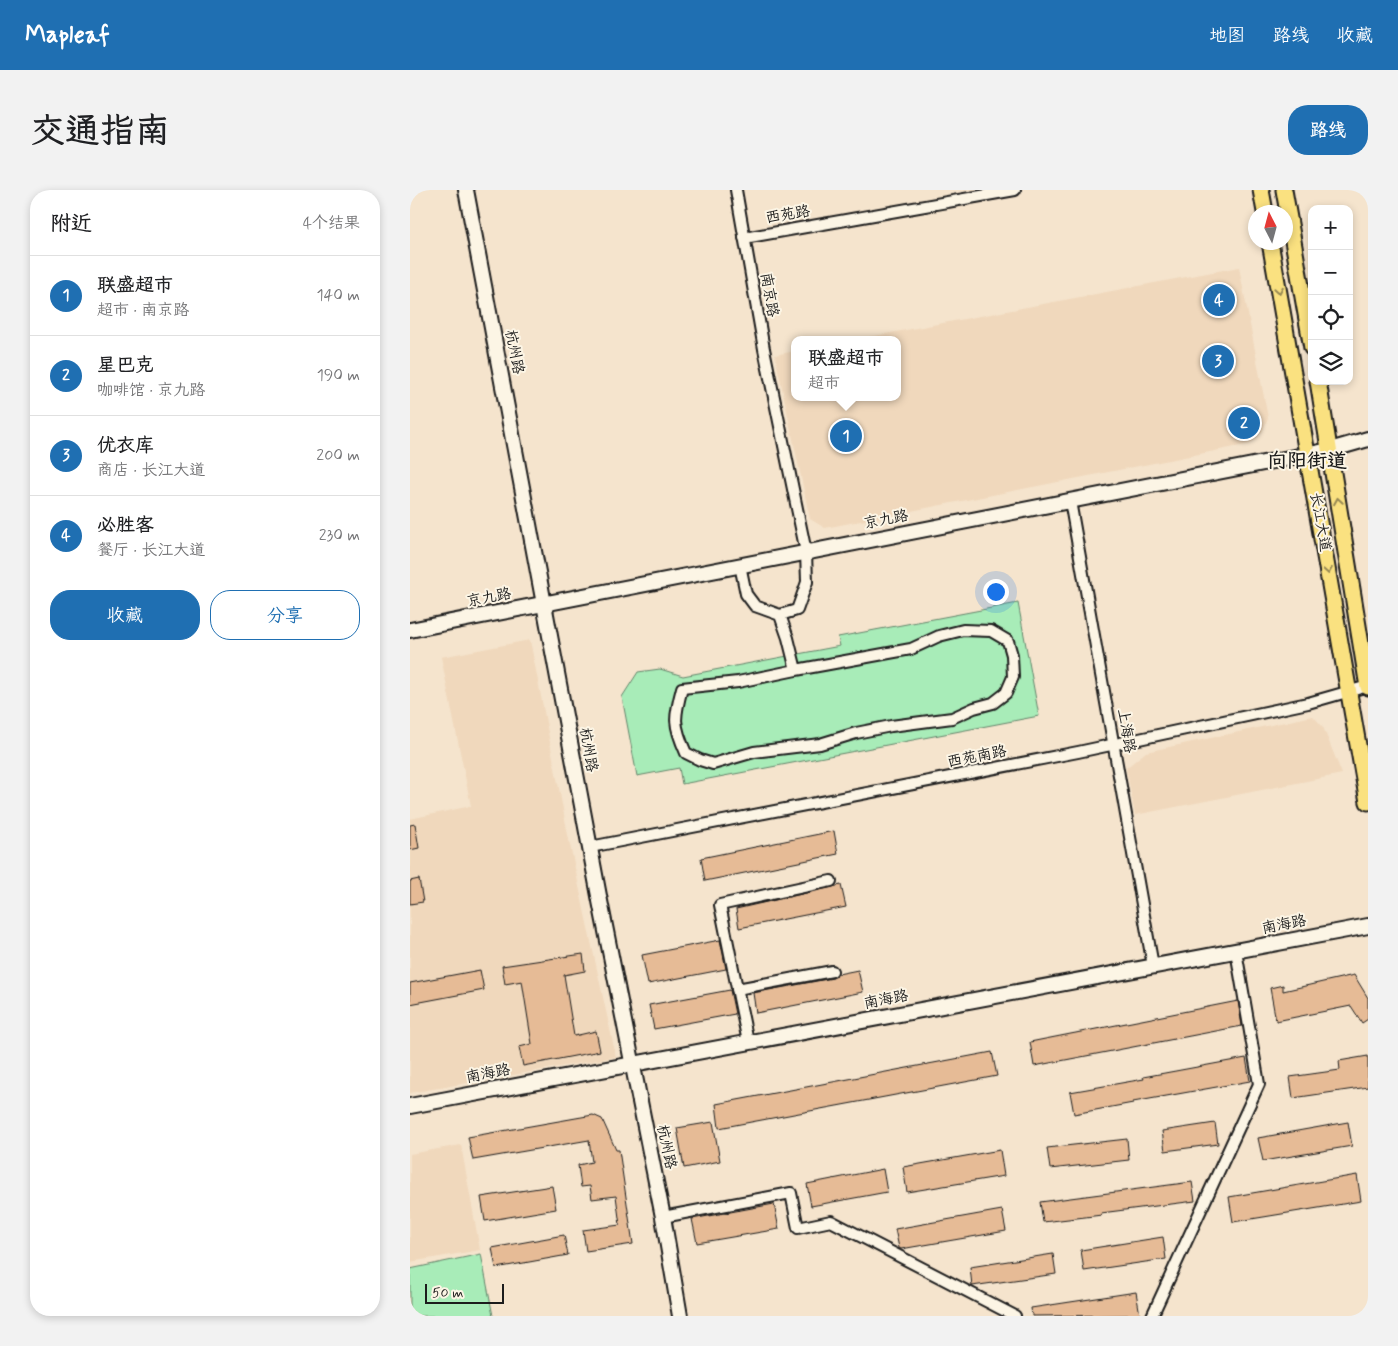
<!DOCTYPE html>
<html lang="zh">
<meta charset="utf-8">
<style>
body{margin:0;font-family:Mynerve,"LXGW WenKai TC",sans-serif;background:#f2f2f2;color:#202124}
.controls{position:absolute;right:15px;top:15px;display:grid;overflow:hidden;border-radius:10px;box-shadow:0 2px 8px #0003}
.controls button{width:45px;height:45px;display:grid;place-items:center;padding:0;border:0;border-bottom:1px solid #e0e0e0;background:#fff;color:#202124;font:25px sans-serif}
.compass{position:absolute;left:838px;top:15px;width:45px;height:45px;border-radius:50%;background:#fff;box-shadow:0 2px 8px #0003;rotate:354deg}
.scale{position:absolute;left:15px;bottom:12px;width:79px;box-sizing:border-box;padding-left:5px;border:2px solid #1c1c1c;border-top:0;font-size:14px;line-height:18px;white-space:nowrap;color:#1c1c1c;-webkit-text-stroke:4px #fcf5e5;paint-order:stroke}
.you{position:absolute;left:585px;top:401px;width:18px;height:18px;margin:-12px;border:4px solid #fff;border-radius:50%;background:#1a73e8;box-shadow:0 0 0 8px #1a73e833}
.badge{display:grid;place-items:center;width:32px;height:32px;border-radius:50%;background:#1f6fb2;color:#fff;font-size:16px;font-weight:700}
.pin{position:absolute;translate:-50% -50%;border:2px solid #fff;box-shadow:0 1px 5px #0006}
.popup{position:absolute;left:381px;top:146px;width:110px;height:65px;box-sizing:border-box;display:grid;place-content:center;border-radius:10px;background:#fff;filter:drop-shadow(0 1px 4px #0005);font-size:16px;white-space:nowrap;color:#757577}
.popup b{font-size:19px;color:#202124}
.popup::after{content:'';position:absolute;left:50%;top:100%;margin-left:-10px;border:10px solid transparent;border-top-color:#fff}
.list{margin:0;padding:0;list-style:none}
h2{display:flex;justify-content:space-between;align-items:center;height:65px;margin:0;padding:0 20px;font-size:21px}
h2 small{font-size:16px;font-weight:400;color:#757577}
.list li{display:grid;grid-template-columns:32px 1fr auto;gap:15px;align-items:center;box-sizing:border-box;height:80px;padding:0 20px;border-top:1px solid #e0e0e0}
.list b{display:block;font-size:19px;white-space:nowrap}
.list p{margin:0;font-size:16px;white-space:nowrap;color:#757577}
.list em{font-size:16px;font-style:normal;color:#757577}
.actions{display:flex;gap:10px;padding:15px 20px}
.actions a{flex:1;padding:11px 0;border:1px solid #1f6fb2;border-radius:20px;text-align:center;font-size:18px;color:#1f6fb2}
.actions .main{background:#1f6fb2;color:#fff}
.icon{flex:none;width:28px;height:28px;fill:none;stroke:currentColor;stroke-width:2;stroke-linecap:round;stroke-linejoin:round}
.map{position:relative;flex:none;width:958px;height:1126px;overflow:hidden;border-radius:20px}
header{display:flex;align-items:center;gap:30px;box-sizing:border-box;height:70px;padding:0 25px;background:#1f6fb2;color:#fff}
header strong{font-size:24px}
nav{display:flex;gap:28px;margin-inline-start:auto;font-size:18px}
.intro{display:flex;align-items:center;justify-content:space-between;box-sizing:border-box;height:120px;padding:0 30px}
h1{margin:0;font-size:35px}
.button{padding:12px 22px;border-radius:20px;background:#1f6fb2;color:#fff;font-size:18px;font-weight:700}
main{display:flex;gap:30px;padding:0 30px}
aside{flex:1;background:#fff;border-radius:20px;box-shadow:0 2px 8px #0003}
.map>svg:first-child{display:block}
.built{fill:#f0d8bc}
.green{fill:#a8ecb8;stroke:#62846a}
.building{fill:#e6bb96;stroke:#1c1c1c}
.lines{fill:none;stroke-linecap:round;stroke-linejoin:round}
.street-casing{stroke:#1c1c1c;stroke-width:14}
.secondary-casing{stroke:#1c1c1c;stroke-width:18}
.primary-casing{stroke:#1c1c1c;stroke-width:19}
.street{stroke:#fcf5e5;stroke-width:10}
.secondary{stroke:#fcf5e5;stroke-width:14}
.primary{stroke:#fae180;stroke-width:15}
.oneway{stroke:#968853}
.labels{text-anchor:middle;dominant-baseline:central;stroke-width:4;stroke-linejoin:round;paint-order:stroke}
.street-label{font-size:15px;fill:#1c1c1c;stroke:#fcf5e5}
.district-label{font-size:20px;font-weight:bold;fill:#1c1c1c;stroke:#fcf5e5}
</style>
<header>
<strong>Mapleaf</strong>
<nav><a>地图</a><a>路线</a><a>收藏</a></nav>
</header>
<div class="intro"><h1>交通指南</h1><a class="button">路线</a></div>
<main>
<aside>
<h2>附近<small>4个结果</small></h2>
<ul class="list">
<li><span class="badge">1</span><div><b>联盛超市</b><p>超市 · 南京路</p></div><em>140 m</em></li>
<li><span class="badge">2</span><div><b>星巴克</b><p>咖啡馆 · 京九路</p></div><em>190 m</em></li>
<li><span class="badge">3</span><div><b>优衣库</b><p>商店 · 长江大道</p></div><em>200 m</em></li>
<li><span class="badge">4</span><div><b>必胜客</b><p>餐厅 · 长江大道</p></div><em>230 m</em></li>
</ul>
<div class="actions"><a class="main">收藏</a><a>分享</a></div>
</aside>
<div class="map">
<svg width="958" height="1126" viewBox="0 0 958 1126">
<rect width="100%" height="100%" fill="#f5e4cd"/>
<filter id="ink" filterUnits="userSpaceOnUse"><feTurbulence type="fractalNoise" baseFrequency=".02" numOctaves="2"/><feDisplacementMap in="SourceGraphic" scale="10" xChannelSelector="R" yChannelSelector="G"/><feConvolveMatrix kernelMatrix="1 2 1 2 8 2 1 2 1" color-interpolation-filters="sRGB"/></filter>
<g filter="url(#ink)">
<!-- built -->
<g class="built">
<path d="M829 77 858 228 852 242 840 254 415 338 400 329 365 165 385 161V207H487V150H443Z"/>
<path d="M120 450 160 655 206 867 0 903V629L61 616 31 467Z"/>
<path d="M903 526 913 537 932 584 725 625 716 578 736 562Z"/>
<path d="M51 955 70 1060 0 1072V964Z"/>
</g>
<!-- green -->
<g class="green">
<path d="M608 413 629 526 272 594 269 578 227 586 212 507 228 482 250 479 273 486 430 456 428 447Z"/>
<path d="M71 1064 83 1126H0V1079Z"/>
</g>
<!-- building -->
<g class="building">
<path d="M5 634 9 658 0 660V635Z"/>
<path d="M424 641 428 664 295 691 291 668Z"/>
<path d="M9 689 13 712 0 714V691Z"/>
<path d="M431 695 436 717 329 738 326 719Z"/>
<path d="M310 750 316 779 238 794 232 765Z"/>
<path d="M173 764 175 781 154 785 164 846 186 841 190 861 113 876 109 857 122 854 112 791 95 794 92 776Z"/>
<path d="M70 780 74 800 0 814V793Z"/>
<path d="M448 780 453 802 346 823 343 803 423 788 428 784Z"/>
<path d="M944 785 958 808V829L952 833 941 816 866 831 860 798 873 795V801Z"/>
<path d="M320 800 325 824 244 839 239 815Z"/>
<path d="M828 811 832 836 624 876 620 852Z"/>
<path d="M582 862 587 886 309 938 306 914Z"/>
<path d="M958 866V897L883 908 880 887 930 880 929 871Z"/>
<path d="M836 868 840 891 723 912V913L664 924 660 902 734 889 733 887Z"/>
<path d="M183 925 192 929 206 960H209L223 1054 176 1061 173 1040 210 1035 206 1006 182 1009 180 996 171 997 168 975 182 972 179 950 63 970 58 947Z"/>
<path d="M303 932 310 971 274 978 267 938Z"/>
<path d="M938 932 942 956 853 971 848 948Z"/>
<path d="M805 933 808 954 755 961 752 941Z"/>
<path d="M717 949 719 970 640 979 637 958Z"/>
<path d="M590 960 594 986 497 1002 493 977Z"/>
<path d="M473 979 477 1002 401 1016 397 994Z"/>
<path d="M947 985 951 1011 823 1032 819 1007Z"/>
<path d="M782 992 785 1011 691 1023 692 1025 633 1032 630 1012Z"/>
<path d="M142 996 146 1019 75 1031 71 1007Z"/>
<path d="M364 1014 369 1039 287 1053 282 1029Z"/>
<path d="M592 1020 596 1041 491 1059 489 1058 485 1039Z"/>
<path d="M154 1045 158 1065 86 1078 82 1058Z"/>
<path d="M753 1047 756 1069 674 1081 671 1060Z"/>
<path d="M643 1064 646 1084 562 1096 560 1077Z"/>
<path d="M726 1102 730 1125 622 1126 621 1118Z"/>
</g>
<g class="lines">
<!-- street casing -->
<g class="street-casing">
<g id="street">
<path d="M326 0 354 159 396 362 397 392 387 420 370 425"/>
<path d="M334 48 605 0"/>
<path d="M660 311 743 776"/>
<path d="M330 375 336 404 345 416 370 425 378 448 386 480 328 492 272 498C264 528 263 534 276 563L290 570 303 574 344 562 410 554 446 543 481 536 542 528 564 518 583 513 596 503 603 487 602 465 598 451 581 441 553 440 529 446 501 459 386 480"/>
<path d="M180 657 668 562 898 513 958 496"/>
<path d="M327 799 422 781"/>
<path d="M338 852 310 715 421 691"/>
<path d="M253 1027 381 1003 388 1038 421 1031 605 1126"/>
<path d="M742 1126 849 894 826 761"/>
</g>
</g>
<!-- secondary casing -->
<g class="secondary-casing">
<g id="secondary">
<path d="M56 0 189 706 253 1027 270 1126"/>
<path d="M0 440 920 260 958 249"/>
<path d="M0 916 958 736"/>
</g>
</g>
<!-- primary casing -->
<g class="primary-casing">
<g id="primary">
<path d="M851 0 855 22"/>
<path d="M874 0 902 158"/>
<path d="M860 52 958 612"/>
<path d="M908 191 958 497"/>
</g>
</g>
<!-- street -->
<use href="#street" class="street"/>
<!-- secondary -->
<use href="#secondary" class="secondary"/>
<!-- primary -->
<use href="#primary" class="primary"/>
</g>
<!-- one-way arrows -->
<defs><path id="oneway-chevron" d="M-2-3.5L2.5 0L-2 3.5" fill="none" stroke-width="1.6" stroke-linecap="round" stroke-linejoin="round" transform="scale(1.25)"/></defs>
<g class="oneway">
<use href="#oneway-chevron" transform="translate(869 100) rotate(80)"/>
<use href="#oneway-chevron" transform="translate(928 311) rotate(-99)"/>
<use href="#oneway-chevron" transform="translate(918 381) rotate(80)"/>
</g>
</g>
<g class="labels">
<!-- street labels -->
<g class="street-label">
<text transform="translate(378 25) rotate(-10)">西苑路</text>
<text transform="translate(359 105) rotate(80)">南京路</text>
<text transform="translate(104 162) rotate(79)">杭州路</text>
<text transform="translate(476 330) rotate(-11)">京九路</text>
<text transform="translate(910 332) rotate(80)">长江大道</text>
<text transform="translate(79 408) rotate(-11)">京九路</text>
<text transform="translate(716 541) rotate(80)">上海路</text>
<text transform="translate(178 560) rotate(80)">杭州路</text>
<text transform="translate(567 567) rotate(-11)">西苑南路</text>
<text transform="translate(874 735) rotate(-11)">南海路</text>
<text transform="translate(476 810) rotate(-11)">南海路</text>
<text transform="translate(78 884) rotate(-11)">南海路</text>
<text transform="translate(256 957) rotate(78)">杭州路</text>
</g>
<!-- district labels -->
<g class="district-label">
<text x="897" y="271">向阳街道</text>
</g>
</g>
</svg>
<div class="controls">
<button>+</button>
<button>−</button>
<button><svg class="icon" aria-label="locate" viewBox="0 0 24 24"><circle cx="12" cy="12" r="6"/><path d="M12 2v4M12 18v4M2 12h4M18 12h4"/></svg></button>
<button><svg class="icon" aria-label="layers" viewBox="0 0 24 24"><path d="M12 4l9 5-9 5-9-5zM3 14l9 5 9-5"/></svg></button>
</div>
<svg class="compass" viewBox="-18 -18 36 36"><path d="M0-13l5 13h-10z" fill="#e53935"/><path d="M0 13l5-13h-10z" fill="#757577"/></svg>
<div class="scale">50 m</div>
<div class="you"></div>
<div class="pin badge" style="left:436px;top:246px">1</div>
<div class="popup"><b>联盛超市</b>超市</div>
<div class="pin badge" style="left:834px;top:233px">2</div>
<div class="pin badge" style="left:808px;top:171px">3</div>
<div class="pin badge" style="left:809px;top:110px">4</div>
</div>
</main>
